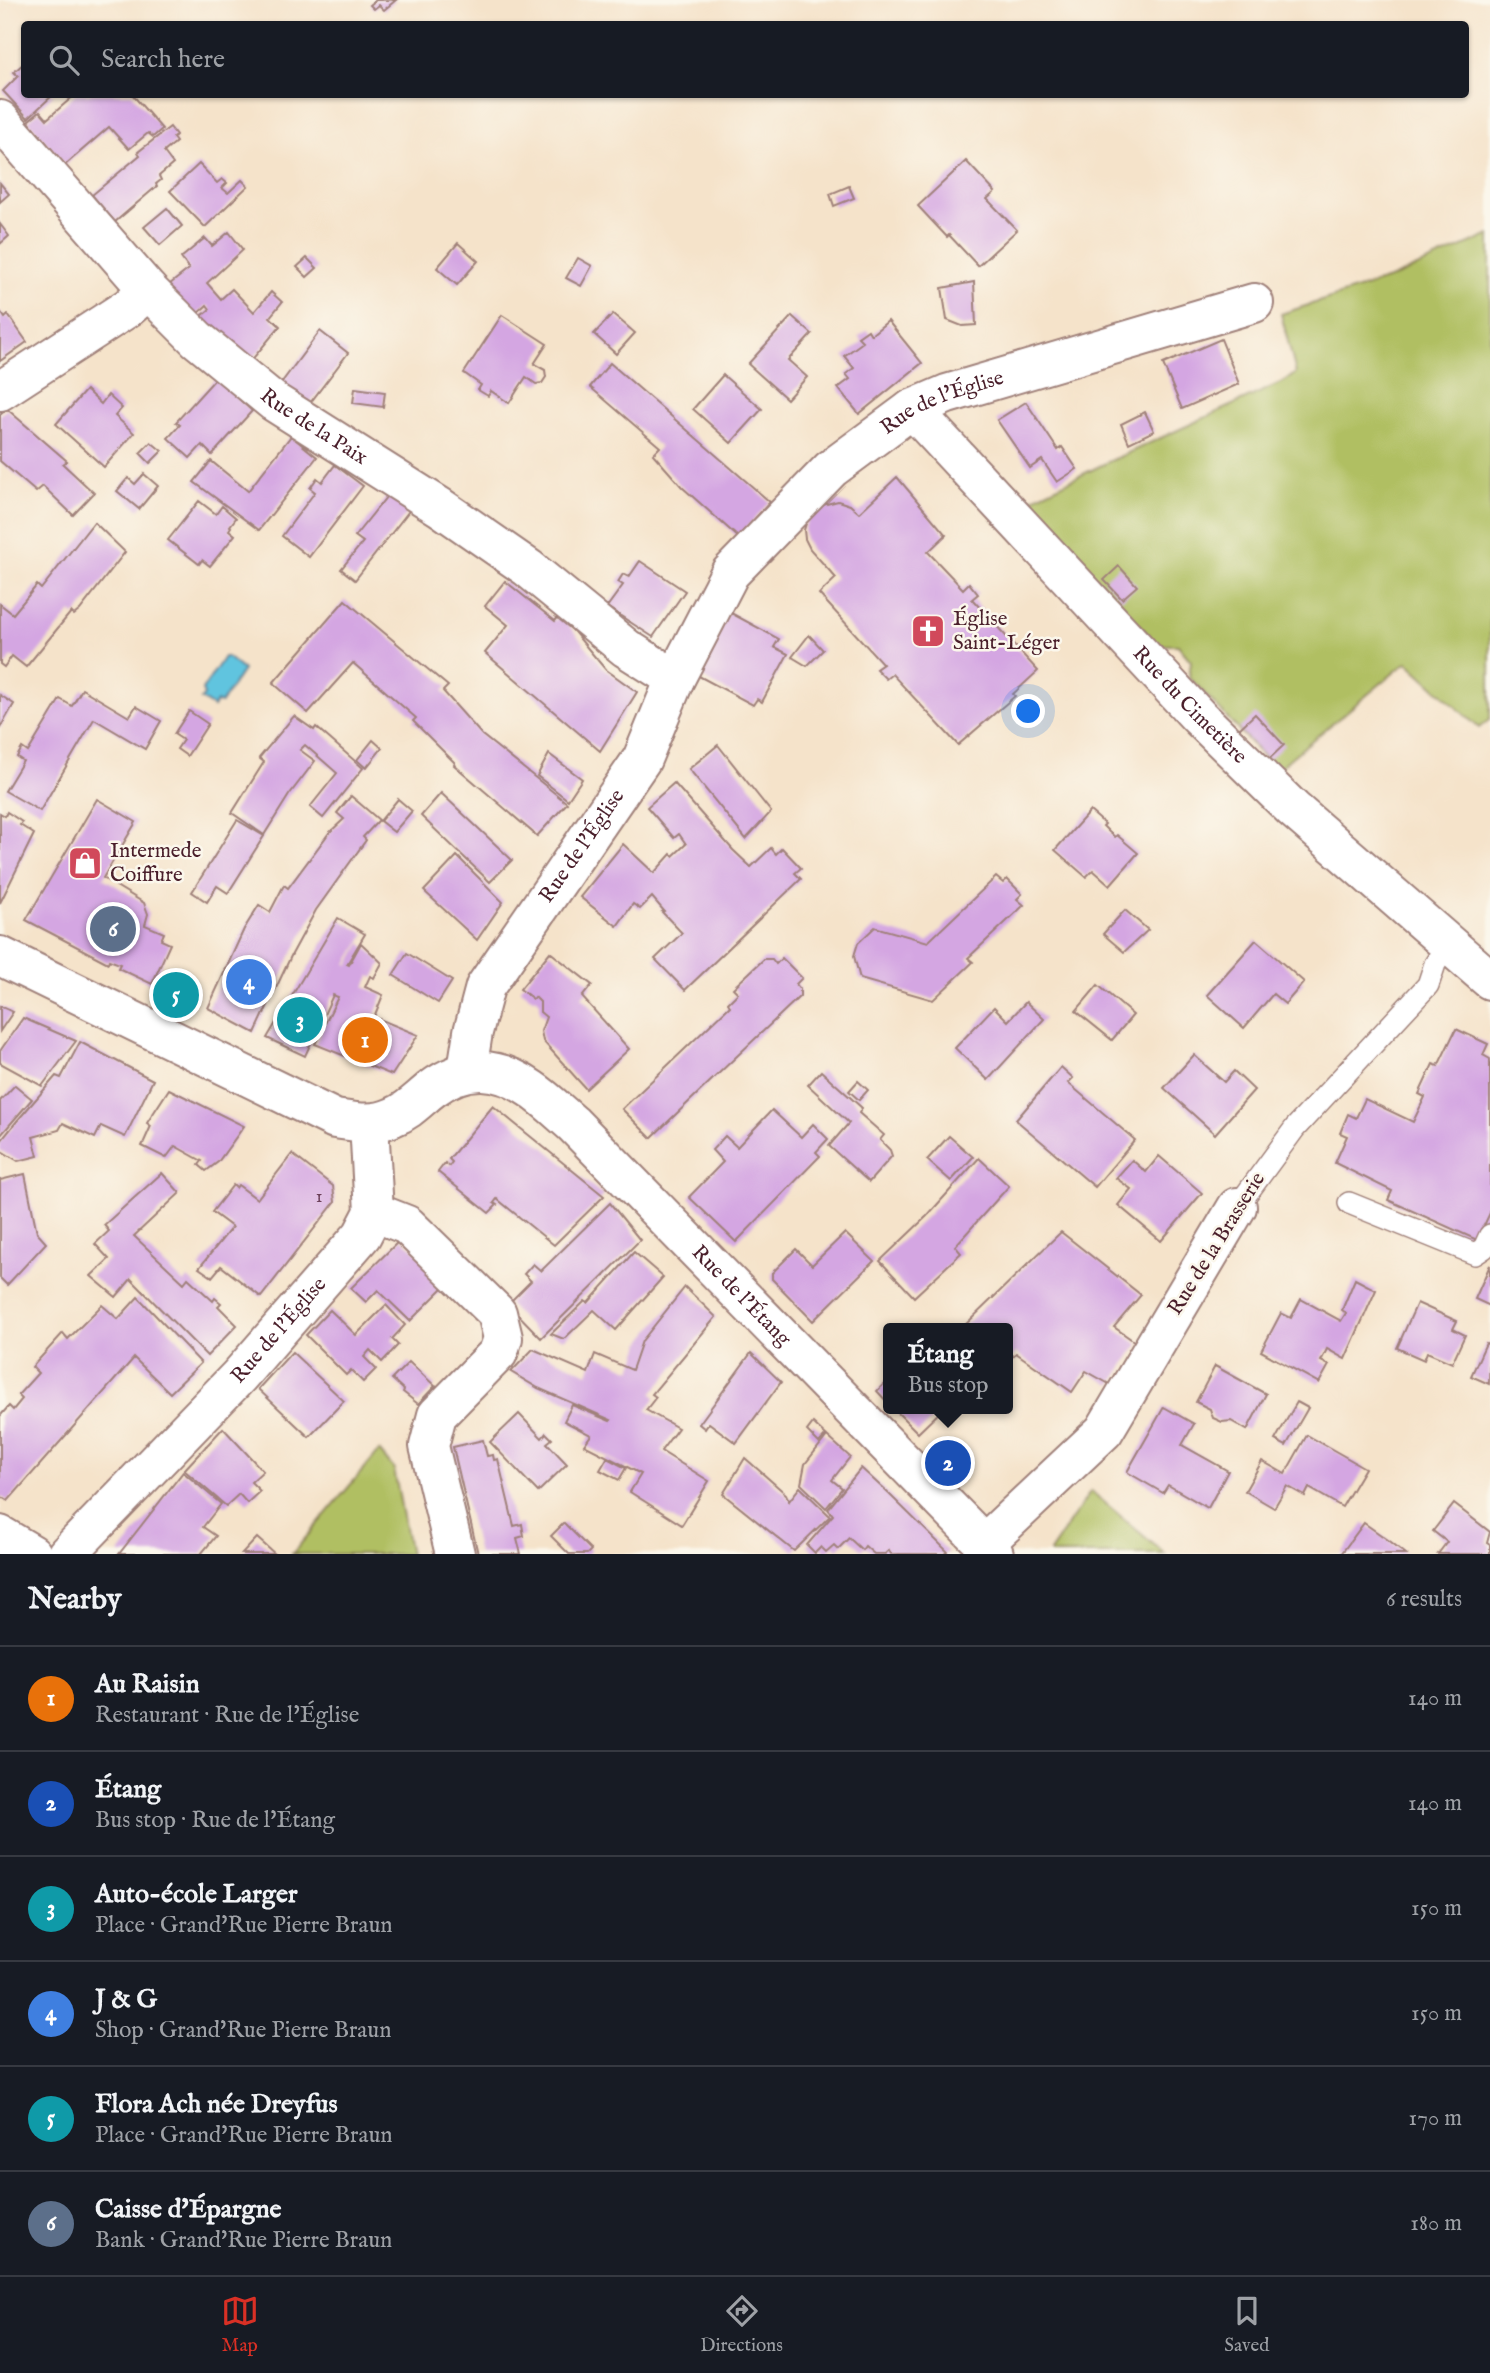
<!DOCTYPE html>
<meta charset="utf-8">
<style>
body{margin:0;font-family:"IM FELL English",serif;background:#242831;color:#f1f3f6}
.you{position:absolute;left:1029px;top:712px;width:24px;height:24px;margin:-18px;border:5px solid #fff;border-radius:50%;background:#1a73e8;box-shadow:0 0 0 10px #1a73e833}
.badge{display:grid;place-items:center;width:46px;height:46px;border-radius:50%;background:#d93025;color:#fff;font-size:23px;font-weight:700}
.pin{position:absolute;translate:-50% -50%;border:4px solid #fff;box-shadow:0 2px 7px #0006}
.popup{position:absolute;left:883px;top:1323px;width:130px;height:91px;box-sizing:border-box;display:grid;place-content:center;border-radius:7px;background:#171b24;filter:drop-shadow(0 2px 5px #0005);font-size:23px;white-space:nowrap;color:#9ea1a6}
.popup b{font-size:26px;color:#f1f3f6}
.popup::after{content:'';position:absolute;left:50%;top:100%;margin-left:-14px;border:14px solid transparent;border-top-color:#171b24}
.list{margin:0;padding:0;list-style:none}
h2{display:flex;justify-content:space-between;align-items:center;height:91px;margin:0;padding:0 28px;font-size:30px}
h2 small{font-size:23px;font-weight:400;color:#9ea1a6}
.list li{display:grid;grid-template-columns:46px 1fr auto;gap:21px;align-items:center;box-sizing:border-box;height:105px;padding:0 28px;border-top:2px solid #363941}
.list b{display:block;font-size:26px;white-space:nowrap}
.list p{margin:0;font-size:23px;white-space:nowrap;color:#9ea1a6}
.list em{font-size:23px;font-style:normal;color:#9ea1a6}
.icon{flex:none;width:38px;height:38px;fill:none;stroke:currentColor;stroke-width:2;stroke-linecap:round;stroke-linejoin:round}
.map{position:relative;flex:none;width:1490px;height:1554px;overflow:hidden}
.search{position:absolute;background:#171b24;box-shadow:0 2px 5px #0004;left:21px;right:21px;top:21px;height:77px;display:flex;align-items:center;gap:18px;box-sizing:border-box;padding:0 24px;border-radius:7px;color:#9ea1a6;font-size:26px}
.sheet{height:721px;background:#171b24}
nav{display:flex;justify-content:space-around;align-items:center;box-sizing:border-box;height:98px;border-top:2px solid #363941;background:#171b24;font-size:19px;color:#9ea1a6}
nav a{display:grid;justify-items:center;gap:4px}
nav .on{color:#d93025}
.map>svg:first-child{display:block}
.green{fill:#b0bf62;stroke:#7d6f46;stroke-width:2}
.water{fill:#61c4df;stroke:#567285;stroke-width:2}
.building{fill:#d4a6e2}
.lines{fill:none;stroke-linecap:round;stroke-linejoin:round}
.lane-casing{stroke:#a0817a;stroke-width:24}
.street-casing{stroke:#a0817a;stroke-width:42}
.lane{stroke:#fff;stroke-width:21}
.street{stroke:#fff;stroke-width:38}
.labels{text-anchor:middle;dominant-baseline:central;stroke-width:5;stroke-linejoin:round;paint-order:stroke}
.number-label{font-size:18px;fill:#6c4159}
.street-label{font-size:21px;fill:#4a1f2b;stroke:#fbf7ec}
.poi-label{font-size:21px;fill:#4a1f2b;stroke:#fbf7ec;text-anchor:start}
</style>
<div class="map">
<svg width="1490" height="1554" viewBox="0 0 1490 1554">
<rect width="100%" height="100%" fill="#fbf7ec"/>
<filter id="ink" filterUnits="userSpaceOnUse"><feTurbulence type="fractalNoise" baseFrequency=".0143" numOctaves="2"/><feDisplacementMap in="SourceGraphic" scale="14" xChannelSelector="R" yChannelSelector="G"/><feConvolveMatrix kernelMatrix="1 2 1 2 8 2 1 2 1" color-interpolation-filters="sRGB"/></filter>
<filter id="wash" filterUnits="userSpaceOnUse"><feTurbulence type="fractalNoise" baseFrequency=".00686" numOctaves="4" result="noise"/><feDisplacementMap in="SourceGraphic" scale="28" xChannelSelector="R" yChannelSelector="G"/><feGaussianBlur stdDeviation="1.57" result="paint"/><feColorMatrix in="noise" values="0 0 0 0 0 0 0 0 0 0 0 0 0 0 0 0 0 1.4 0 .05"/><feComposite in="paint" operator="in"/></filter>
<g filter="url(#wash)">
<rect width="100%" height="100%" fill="#f5e3ca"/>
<!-- green -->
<g class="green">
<path d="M1490 235V719L1479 728 1407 662 1276 770 1189 677 1191 661 1178 645H1158L1025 502 1106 463 1285 381 1296 373 1281 314 1392 278Z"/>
<path d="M379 1451 394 1469 410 1554H292Z"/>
<path d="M1091 1491 1165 1554H1052L1050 1552Z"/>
</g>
<!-- water -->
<path class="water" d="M224 657H227L243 670 221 703 216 702 213 707 201 699 204 695 202 690Z"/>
<g id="blocks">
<!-- building -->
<g class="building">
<path d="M376 0H396L384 10 379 5 374 9 370 5Z"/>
<path d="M24 63V94H54L28 118 3 91 18 76 14 72Z"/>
<path d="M76 94H132L162 129 153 137 148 133 129 149 109 127 65 165 28 121 40 111 47 119Z"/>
<path d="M170 127 176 135 173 138 176 142 164 152 173 164 159 176 161 180 156 184 157 186 115 222 92 195 140 155 138 152Z"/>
<path d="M966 161 995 192 987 199 1017 230 978 266 949 235 947 237 918 206Z"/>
<path d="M199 164 217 183 222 179 227 183 222 188 228 193 242 180 248 186 205 227 170 191Z"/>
<path d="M0 183 9 194 0 202Z"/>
<path d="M849 186 854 198 834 206 830 194Z"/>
<path d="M167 208 182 226 160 245 144 227Z"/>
<path d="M0 224 9 236 0 244Z"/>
<path d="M229 232 243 250 207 283 221 299 232 289 254 312 271 292 282 302 270 317 280 326 245 368 195 322 210 309 207 305 194 317 165 288 189 269 181 258 205 238 212 246Z"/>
<path d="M458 243 478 261 457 285 437 268Z"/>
<path d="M307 258 317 268 307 277 297 267Z"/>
<path d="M578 258 592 266 581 286 566 278Z"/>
<path d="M974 282 976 325 962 326 947 320 942 288Z"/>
<path d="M0 311 5 318 8 315 27 342 0 361Z"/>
<path d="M613 314 635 333 616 354 594 334Z"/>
<path d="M502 315 547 344 534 364 545 370 546 377 542 383 536 384 526 377 509 403 491 391 488 396 478 390 481 385 464 373Z"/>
<path d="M792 316 812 334 788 360 807 377 787 399 748 364Z"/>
<path d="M888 321 922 363 859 414 838 388 850 379 846 374 854 368 844 356 863 342 858 337 868 330 871 335Z"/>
<path d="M320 331 348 353 307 407 279 386Z"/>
<path d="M1221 339 1239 384 1182 409 1163 364Z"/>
<path d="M610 363 770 502 738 537 682 487 653 454 660 447 590 387Z"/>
<path d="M723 375 762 409 731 443 693 409Z"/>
<path d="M216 378 252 411 212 455 202 445 190 458 168 438 180 425 176 422Z"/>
<path d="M355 388 385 392 383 407 353 403Z"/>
<path d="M86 390 101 404 108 395 122 408 115 416 134 433 104 467 56 424Z"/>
<path d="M1026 402 1058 450 1062 447 1077 469 1057 482 1042 460 1030 468 997 420Z"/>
<path d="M7 409 67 461 63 464 94 493 73 515 43 486 36 492 0 461V415Z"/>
<path d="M1145 412 1154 431 1129 443 1121 424Z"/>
<path d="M291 436 317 457 259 530 194 482 211 461 248 491Z"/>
<path d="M151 442 162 451 150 463 140 453Z"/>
<path d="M335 465 363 486 309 557 282 536 315 492 310 488 317 478 322 482Z"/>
<path d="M144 474 158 486 139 509 117 491 128 478 135 484Z"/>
<path d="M897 477 946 535 928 552 963 589 969 583 978 594 972 599 1038 671 1013 694 1015 696 958 745 892 674 886 679 876 669 883 664 819 594 836 578 810 549 805 539 804 530 808 517 819 506 838 501 850 505 859 513Z"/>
<path d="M391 491 412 507 355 580 341 569 363 542 355 536Z"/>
<path d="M199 501 216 514 222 506 236 518 230 526 231 527 229 530 235 535 210 566 202 560 199 564 168 540Z"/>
<path d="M94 522 125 552 80 610 74 615 71 612 26 667 12 656 4 667 0 664V604L13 614 37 585 41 589Z"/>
<path d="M640 561 685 591 653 637 607 607 623 585 618 582 623 574 629 577Z"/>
<path d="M1119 566 1137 586 1122 599 1104 580Z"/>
<path d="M505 581 555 621 560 615 605 669 637 692 600 751 485 653 508 625 485 606Z"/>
<path d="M345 600 448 686 443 691 482 735 567 803 537 836 454 765 455 763 413 721 416 718 353 663 308 713 273 683Z"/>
<path d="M729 612 779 639 774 647 788 654 762 702 757 699 753 705 695 674Z"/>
<path d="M809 635 823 650 807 666 792 657Z"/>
<path d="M82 689 129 717 136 706 161 721 145 749 94 719 40 811 5 791 23 761 17 757 22 748 28 752 60 699 72 706Z"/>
<path d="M0 695 14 704 0 728Z"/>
<path d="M189 711 208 724 187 756 177 749 183 740 174 734Z"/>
<path d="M1255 714 1284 745 1268 760 1239 729Z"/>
<path d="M294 716 314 730 316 727 363 768 323 818 310 807 337 773 305 745 300 750 315 761 289 795 264 835 232 813 264 762 259 758Z"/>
<path d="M373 740 382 748 366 768 357 760Z"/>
<path d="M718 745 771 812 746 839 689 769Z"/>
<path d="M549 754 582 779 568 800 537 776Z"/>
<path d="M674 783 733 850 751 867 771 848 776 854 782 848 801 868 795 873 801 879 685 990 655 959 682 933 662 912 664 911 652 897 640 909 633 904 617 926 580 897 623 844 654 873 671 854 673 856 686 844 679 834 674 838 647 807Z"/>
<path d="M441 793 512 860 490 882 421 816Z"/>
<path d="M351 796 379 820 363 837 366 840 316 910 291 956 255 1033 208 1008 244 929 259 905 270 912 284 885 288 888 329 833 344 819 337 813Z"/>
<path d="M97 799 136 822 103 878 144 903 148 914 145 925 164 933 161 940 170 944 152 984 118 968 120 964 109 960 108 963 26 920Z"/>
<path d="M398 799 412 811 394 832 380 821Z"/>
<path d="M1090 811 1105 824 1103 826 1109 832 1115 837 1117 835 1138 853 1110 885 1093 870 1086 877 1055 850Z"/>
<path d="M7 812 22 822 20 825 34 834 0 903V813L5 816Z"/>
<path d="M237 820 264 836 228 893 217 886 207 902 192 892Z"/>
<path d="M457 856 503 902 477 940 424 891Z"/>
<path d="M996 877 1003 883 1007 879 1022 894 1017 899 1024 905 968 958 973 962 933 1000 860 979 854 956 858 943 875 927 928 942Z"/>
<path d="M1125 910 1148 930 1124 952 1103 934Z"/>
<path d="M338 918 365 934 347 964 349 965 361 943 382 963 374 978 370 976 365 987 383 995 374 1017 418 1035 392 1075 315 1044 338 997 333 995 305 1056 267 1038Z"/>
<path d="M1256 940 1304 982 1285 1004 1273 994 1244 1028 1207 995Z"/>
<path d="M550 952 592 985 582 997 629 1049 586 1089 543 1041 541 1031 546 1017 540 1012V1002L535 997 533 999 520 989Z"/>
<path d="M407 953 452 981 438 1003 393 975Z"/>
<path d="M782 958 802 978 796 984 800 989V996L651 1138 622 1109 730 1006 728 1003 738 993 733 988 764 959H772L776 964Z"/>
<path d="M1098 985 1133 1015 1112 1040 1076 1011Z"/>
<path d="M1026 1002 1044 1019 988 1080 955 1048 994 1007 1008 1021Z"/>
<path d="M0 1006 13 1012 0 1031Z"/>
<path d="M23 1018 76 1041 42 1086 0 1063V1051Z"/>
<path d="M1456 1029 1488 1044 1483 1055 1490 1059V1213L1477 1240 1388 1200 1392 1191 1335 1163 1347 1136 1340 1133 1348 1114 1356 1118 1365 1099 1413 1122 1425 1097 1419 1094 1433 1064 1438 1066Z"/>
<path d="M80 1042 153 1080 125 1137 101 1126 95 1138 63 1123 59 1130 33 1137 38 1156 18 1161 0 1150V1142L17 1121 56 1076 61 1078Z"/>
<path d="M1194 1055 1224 1082 1234 1071 1254 1090 1215 1134 1164 1088Z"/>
<path d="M1061 1067 1073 1078 1068 1083 1135 1140 1095 1187 1016 1120Z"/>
<path d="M821 1071 862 1108 859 1113 884 1135 880 1140 890 1150 892 1156 869 1182 829 1146 849 1123 808 1085Z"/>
<path d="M858 1081 868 1090 859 1100 849 1091Z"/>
<path d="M15 1085 32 1099 0 1136V1101Z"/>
<path d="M169 1089 244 1126 218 1162 206 1171 199 1165 202 1161 175 1146 166 1158 142 1146 151 1126 147 1123Z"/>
<path d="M493 1106 604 1196 554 1245 497 1199 494 1203 497 1205 489 1213 438 1172 445 1163 449 1166 452 1162 449 1159Z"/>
<path d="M772 1110 801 1137 813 1124 828 1139 816 1152 820 1156 736 1242 689 1197 723 1162 712 1150 725 1136 737 1147Z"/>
<path d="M949 1136 973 1157 951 1181 927 1160Z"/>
<path d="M292 1154 333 1186 335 1202 261 1297 221 1266 212 1277 199 1268 232 1227 212 1212 233 1185 236 1188 238 1185 257 1199Z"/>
<path d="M1159 1156 1202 1193 1161 1241 1118 1205 1131 1189 1116 1178 1132 1160 1146 1172Z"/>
<path d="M979 1158 1009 1186 955 1246 961 1253 914 1297 880 1261 927 1216Z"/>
<path d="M162 1173 180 1193 134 1236 184 1283 188 1278 213 1301 215 1298 221 1303 218 1306 237 1325 207 1356 131 1279 116 1297 91 1276 109 1259 95 1244 109 1231 104 1225Z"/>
<path d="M25 1174 37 1233 46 1243 7 1285 0 1278V1180Z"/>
<path d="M610 1203 640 1240 541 1338 508 1304 531 1281 524 1274 533 1264 541 1271Z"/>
<path d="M1061 1232 1141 1295 1114 1327 1138 1344 1111 1385 1086 1371 1072 1392 1016 1353 1007 1362V1328H962Z"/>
<path d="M845 1233 874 1261 813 1321 772 1279V1273L796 1249 812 1265Z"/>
<path d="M402 1238 448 1283 410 1321 378 1290 366 1302 351 1288Z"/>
<path d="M634 1252 663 1277 616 1330 594 1310 564 1339 551 1334 585 1301 588 1303Z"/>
<path d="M1490 1265V1306L1475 1299Z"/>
<path d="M1355 1279 1376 1290 1345 1359 1327 1349 1321 1361 1329 1365 1319 1383 1261 1351 1281 1313 1291 1318 1301 1299 1341 1321 1346 1313 1342 1310Z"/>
<path d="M685 1287 716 1317 652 1394 656 1397 646 1410 678 1428 661 1451 709 1481 682 1525 630 1492 641 1474 584 1445 591 1435 564 1421 572 1405 610 1421 611 1420 538 1388 511 1372 533 1349 588 1373 595 1354 632 1370 642 1341Z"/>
<path d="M138 1297 201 1363 170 1393 134 1358 8 1501 0 1496V1416L9 1406 13 1410 22 1399 18 1395 38 1373 32 1367 63 1333 68 1339 102 1305 118 1319Z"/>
<path d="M1417 1303 1457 1321 1453 1329 1465 1335 1452 1363 1427 1352 1424 1360 1397 1348Z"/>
<path d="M386 1305 405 1325 392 1339 398 1345 382 1362 370 1350 364 1357 376 1369 363 1382 351 1370 346 1375 306 1335 330 1310 356 1335Z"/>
<path d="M1486 1343 1490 1345 1489 1384 1471 1376Z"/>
<path d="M292 1352 344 1401 309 1437 258 1389Z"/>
<path d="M751 1353 781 1382 736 1443 709 1423 705 1429 699 1424Z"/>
<path d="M409 1362 435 1386 418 1404 403 1392 404 1390 392 1379Z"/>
<path d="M1215 1366 1266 1394 1247 1430 1231 1421 1222 1422 1213 1418 1210 1409 1196 1402Z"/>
<path d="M888 1380V1403L877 1391Z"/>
<path d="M1297 1402 1308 1408 1286 1446 1275 1440Z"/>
<path d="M1164 1407 1194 1424 1182 1445 1228 1471 1208 1508 1168 1485 1163 1493 1127 1472Z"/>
<path d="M894 1409H943L918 1433Z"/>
<path d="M519 1414 542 1438 546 1433 552 1439 547 1443 567 1464 538 1492 490 1442Z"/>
<path d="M813 1423 826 1435 819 1443 807 1431Z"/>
<path d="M223 1428 263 1471 251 1482 260 1491 247 1503 239 1494 226 1506 184 1470Z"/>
<path d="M1307 1435 1365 1468 1342 1507 1309 1488 1305 1496 1287 1486 1274 1508 1245 1491 1262 1461 1285 1474Z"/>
<path d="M827 1436 850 1457 832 1480 842 1488 826 1508 801 1484 805 1464Z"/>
<path d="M483 1440 487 1456 493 1455 494 1460 498 1459 514 1526 522 1524 524 1536 517 1538 521 1554H478L453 1447Z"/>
<path d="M607 1458 626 1468 619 1480 600 1470Z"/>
<path d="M745 1458 786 1494 789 1501 800 1487 830 1516 794 1551 723 1494Z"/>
<path d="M861 1468 889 1494 948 1552 945 1554H891L889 1550 885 1554H874L865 1546 862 1550 849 1538 838 1549 834 1545 826 1552 821 1547 815 1553 807 1545 833 1515 828 1509Z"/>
<path d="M183 1472 221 1504 203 1527 216 1536 201 1554H119Z"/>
<path d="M1454 1504 1490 1532 1487 1543 1490 1545V1554H1438L1447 1542 1433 1531Z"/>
<path d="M564 1523 591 1550 587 1554H569L551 1536Z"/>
<path d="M1364 1523 1391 1542 1406 1554H1341Z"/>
<path d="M257 1538 275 1554H242Z"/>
</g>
</g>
</g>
<g filter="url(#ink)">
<use href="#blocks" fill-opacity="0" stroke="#a0817a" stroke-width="2"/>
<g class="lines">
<!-- lane casing -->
<g class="lane-casing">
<g id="lane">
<path d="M1349 1203 1475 1254 1484 1248 1490 1235"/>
<path d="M1237 1207 1295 1128 1428 985 1435 964 1448 943"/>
</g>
</g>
<!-- street casing -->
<g class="street-casing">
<g id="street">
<path id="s1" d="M0 120 148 290 197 339 274 402 440 507 528 568 626 648 675 679"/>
<path d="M0 391 129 307 148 290"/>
<path id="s2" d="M912 409 1199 717 1293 809 1490 980"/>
<path id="s3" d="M0 956 335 1119C355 1122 374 1126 393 1117 409 1111 419 1099 432 1089 465 1064 498 1066 531 1089 546 1099 559 1112 573 1124L994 1554"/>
<path id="s4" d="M467 1070 473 1032 485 987 642 759 675 679 730 573 831 469 912 409 947 394 1254 303"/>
<path d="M374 1212 407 1225 497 1313 503 1338 498 1353 437 1415 429 1446 455 1554"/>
<path d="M0 1535 32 1554"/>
<path d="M985 1543 1104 1431 1237 1207"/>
<path id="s5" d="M67 1554 239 1376 362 1235 374 1212 369 1123"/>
</g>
</g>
<!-- lane -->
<use href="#lane" class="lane"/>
<!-- street -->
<use href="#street" class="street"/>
</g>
</g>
<!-- icons -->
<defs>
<g id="church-square" transform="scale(1.75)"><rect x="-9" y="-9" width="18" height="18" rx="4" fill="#d1495b" stroke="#fbf7ec"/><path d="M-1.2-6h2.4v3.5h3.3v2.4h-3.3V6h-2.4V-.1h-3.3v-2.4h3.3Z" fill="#fff"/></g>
<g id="shop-square" transform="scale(1.75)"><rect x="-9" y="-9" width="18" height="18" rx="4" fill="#d1495b" stroke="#fbf7ec"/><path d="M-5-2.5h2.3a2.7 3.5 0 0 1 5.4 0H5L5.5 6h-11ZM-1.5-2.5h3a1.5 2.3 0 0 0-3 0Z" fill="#fff"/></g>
</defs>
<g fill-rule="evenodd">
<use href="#church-square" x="928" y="631"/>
<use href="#shop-square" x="85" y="863"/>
</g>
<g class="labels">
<!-- number labels -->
<g class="number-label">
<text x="319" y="1197">1</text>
</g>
<!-- street labels -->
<g class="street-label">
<text stroke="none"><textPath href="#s4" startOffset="844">Rue de l'Église</textPath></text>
<text stroke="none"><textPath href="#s1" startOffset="441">Rue de la Paix</textPath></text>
<text stroke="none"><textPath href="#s2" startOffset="406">Rue du Cimetière</textPath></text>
<text stroke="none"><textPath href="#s4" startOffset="256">Rue de l'Église</textPath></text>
<text transform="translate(1217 1244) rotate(-58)">Rue de la Brasserie</text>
<text stroke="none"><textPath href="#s3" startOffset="882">Rue de l'Étang</textPath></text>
<text stroke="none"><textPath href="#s5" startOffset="308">Rue de l'Église</textPath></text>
</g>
<!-- poi labels -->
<g class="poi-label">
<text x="953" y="619">Église<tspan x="953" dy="24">Saint-Léger</tspan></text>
<text x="110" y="851">Intermede<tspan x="110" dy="24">Coiffure</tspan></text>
</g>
</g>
</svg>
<div class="you"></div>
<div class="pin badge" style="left:365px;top:1040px;background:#e8710a">1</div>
<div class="pin badge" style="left:948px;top:1463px;background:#1a4fb4">2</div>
<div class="popup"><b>Étang</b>Bus stop</div>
<div class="pin badge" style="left:300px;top:1020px;background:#0f9aa8">3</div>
<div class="pin badge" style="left:249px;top:982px;background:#3f7fe0">4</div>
<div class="pin badge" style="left:176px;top:995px;background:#0f9aa8">5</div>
<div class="pin badge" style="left:113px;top:929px;background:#5c6f8a">6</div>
<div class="search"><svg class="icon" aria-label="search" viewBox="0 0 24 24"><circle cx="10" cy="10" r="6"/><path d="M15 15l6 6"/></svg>Search here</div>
</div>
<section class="sheet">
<h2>Nearby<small>6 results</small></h2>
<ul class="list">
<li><span class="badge" style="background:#e8710a">1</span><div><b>Au Raisin</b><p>Restaurant · Rue de l'Église</p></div><em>140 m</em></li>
<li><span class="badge" style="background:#1a4fb4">2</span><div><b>Étang</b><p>Bus stop · Rue de l'Étang</p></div><em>140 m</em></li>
<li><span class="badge" style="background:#0f9aa8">3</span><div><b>Auto-école Larger</b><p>Place · Grand'Rue Pierre Braun</p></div><em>150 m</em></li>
<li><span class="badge" style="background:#3f7fe0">4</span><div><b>J &amp; G</b><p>Shop · Grand'Rue Pierre Braun</p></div><em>150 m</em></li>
<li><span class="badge" style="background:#0f9aa8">5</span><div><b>Flora Ach née Dreyfus</b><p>Place · Grand'Rue Pierre Braun</p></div><em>170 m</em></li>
<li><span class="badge" style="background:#5c6f8a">6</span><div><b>Caisse d'Épargne</b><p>Bank · Grand'Rue Pierre Braun</p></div><em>180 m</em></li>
</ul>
</section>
<nav>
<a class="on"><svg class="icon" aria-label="map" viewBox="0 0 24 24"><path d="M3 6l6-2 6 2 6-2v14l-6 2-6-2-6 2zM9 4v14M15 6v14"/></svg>Map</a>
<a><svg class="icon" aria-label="directions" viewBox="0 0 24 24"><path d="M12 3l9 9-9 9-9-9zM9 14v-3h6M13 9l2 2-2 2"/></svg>Directions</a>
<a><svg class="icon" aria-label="saved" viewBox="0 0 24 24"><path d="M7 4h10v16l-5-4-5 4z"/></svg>Saved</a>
</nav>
